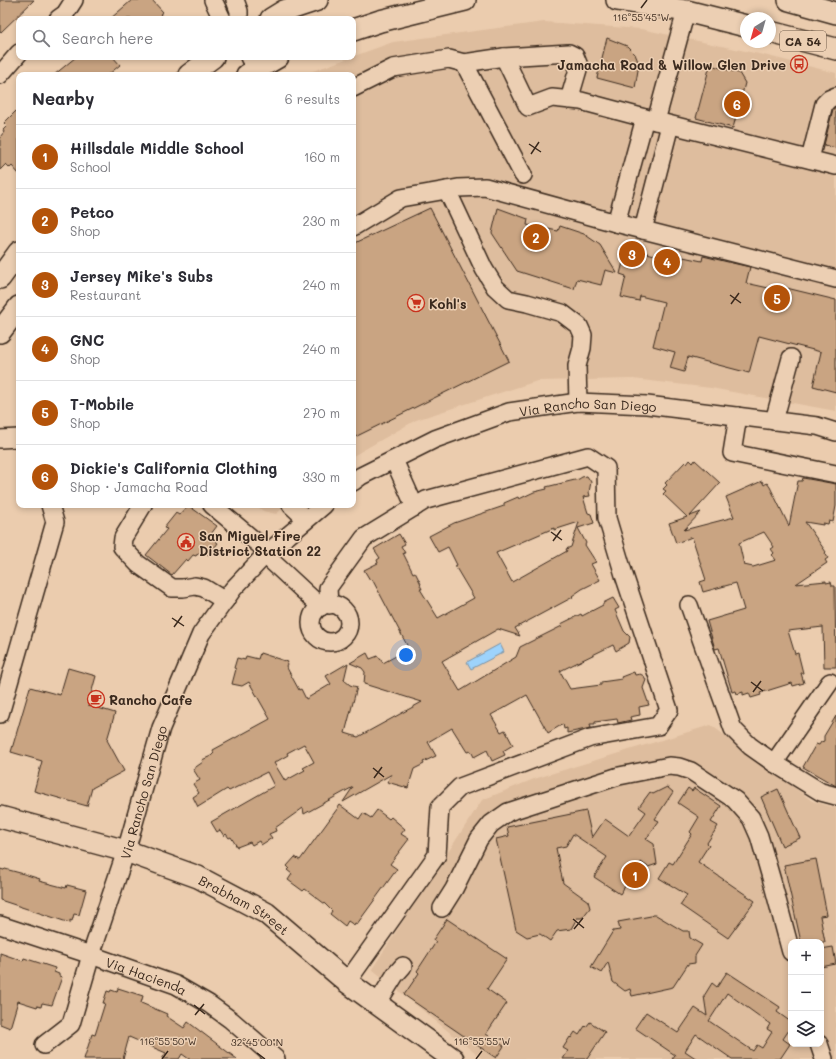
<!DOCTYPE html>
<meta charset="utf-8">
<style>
body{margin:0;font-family:Mali,sans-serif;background:#f7f7f7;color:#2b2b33}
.controls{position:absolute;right:12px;bottom:12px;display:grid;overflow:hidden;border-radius:8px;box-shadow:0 2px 6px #0003}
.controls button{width:36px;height:36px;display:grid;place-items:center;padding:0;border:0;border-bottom:1px solid #e1e1e2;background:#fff;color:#2b2b33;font:20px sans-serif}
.compass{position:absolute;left:740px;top:12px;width:36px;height:36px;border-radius:50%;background:#fff;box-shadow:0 2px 6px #0003;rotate:217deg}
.you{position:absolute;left:406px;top:655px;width:14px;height:14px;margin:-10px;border:3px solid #fff;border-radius:50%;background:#1a73e8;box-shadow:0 0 0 6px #1a73e833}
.badge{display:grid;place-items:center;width:26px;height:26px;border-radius:50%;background:#b45309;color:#fff;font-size:13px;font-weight:700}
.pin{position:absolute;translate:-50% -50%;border:2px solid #fff;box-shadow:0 1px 4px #0006}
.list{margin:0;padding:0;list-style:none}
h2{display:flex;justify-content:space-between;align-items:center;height:52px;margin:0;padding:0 16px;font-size:17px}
h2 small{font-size:13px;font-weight:400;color:#7c7c81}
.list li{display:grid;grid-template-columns:26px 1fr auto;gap:12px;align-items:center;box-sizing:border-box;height:64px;padding:0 16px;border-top:1px solid #e1e1e2}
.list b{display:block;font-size:15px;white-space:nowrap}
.list p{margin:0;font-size:13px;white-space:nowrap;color:#7c7c81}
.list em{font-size:13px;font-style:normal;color:#7c7c81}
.icon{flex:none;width:22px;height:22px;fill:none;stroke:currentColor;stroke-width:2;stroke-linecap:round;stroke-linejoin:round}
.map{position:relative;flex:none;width:836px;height:1059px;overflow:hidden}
.search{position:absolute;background:#fff;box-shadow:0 2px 6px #0003;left:16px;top:16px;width:340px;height:44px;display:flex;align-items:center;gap:10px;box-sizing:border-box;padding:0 14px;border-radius:8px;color:#7c7c81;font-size:15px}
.panel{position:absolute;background:#fff;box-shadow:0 2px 6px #0003;left:16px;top:72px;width:340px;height:436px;border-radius:8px}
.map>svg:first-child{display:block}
.built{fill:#debd9e;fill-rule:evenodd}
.water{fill:#9dd3fc;stroke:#768fa3}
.building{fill:#c9a482;stroke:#3b2a1e;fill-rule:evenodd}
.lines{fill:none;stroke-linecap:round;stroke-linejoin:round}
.minor-casing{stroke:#3b2a1e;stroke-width:20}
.major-casing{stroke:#3b2a1e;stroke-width:24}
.minor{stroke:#eccfb3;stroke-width:17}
.major{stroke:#eccfb3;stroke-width:21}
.ticks{fill:none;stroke:#3b2a1e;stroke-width:1.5}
.labels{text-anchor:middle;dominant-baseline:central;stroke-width:3;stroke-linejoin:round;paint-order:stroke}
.shield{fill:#eccfb3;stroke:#705c4b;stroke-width:1}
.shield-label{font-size:12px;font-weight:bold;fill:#3b2a1e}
.poi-label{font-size:13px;font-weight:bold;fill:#3b2a1e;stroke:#eccfb3;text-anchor:start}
.street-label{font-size:13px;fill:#3b2a1e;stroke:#eccfb3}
.ticks-label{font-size:10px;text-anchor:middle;fill:#3b2a1e;stroke:#eccfb3;stroke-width:3;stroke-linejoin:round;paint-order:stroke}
</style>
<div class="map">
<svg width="836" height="1059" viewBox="0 0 836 1059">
<rect width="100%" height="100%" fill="#ebccae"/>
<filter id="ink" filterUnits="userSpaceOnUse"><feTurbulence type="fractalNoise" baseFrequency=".025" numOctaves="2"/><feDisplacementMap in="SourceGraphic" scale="8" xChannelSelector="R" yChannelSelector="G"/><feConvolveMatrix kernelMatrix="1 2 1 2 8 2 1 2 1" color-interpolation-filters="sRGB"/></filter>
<g filter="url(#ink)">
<!-- built -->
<g class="built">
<path d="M544 22 641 29 764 55 836 73V411L711 388 633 379 537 381 416 420 353 456V75H302L393 42Z"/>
<path d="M256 505H286L276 514 263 511Z"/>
<path d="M711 725 812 801 836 808V1059H483L476 1054 372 969 482 800 534 779ZM791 942H821V1044H791Z"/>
</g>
<!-- water -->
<path class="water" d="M500 644 504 652 471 669 467 662Z"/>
<!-- building -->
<g class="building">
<path d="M0 0H34L0 33Z"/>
<path d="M132 0H152L163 12 160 14 164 19H110Z"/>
<path d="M607 38 627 46 635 54 639 64 635 88 597 78Z"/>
<path d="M76 57H113L120 65 108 75H54Z"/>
<path d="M710 65 739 73 745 83 733 128 696 118Z"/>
<path d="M836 107V148L824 145 833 109Z"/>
<path d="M19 108V174L12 166 10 168 6 164 0 170V137L4 132 3 130 7 126 4 123Z"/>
<path d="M430 208 509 361 353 438V244Z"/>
<path d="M498 208 528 219 527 225 558 231 560 226 584 234 600 245 617 273 605 270 601 285 577 279 574 289 517 271 492 233Z"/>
<path d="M626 250 639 253V251L682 262 683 257 702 261 703 256 728 262 750 267 746 283 773 289 774 285 836 300V392L813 386 821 352 759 336 749 373 688 357 684 372 670 368 675 352 653 346 664 302 640 296 639 301 621 297 626 276 620 274Z"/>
<path d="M690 460 693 463 695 460 720 483 690 516 701 512 684 530 734 517 726 497 762 481 764 485 767 483 770 487 789 526 798 481H802L803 478 836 484V506L833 522 829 521 828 524 823 523V525L805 522 826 552 825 553 828 558 825 560 827 563 796 584 826 581V583L831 582 832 586H835L836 667H824L823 627 788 631 795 654 798 653 803 673H801L804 683 793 686 792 683 760 693 761 695 751 698 749 693 743 695V692L737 694 736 691 732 692 719 648 715 649 707 621 744 610 736 583 703 592 700 582 706 580 692 537 676 543 669 523 687 517 663 494 666 491 663 489 667 485 665 483 685 462 687 464ZM764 532 774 547 771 549 774 553 772 555 776 560 753 567 744 565 739 543Z"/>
<path d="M587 476 591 482 589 492 590 496 583 497 588 513 591 514 594 523 578 528 586 543 585 545 596 562 591 564 600 580 582 589 572 596 573 597 515 628 520 636 498 629 442 661 460 691 516 657 520 647 562 626 561 624 581 614 582 616 603 605V603L613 598 619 608 615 610 624 631 630 637 629 643 616 651 613 645 560 671 570 689 601 685V682L622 679 621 677 634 672 635 675 640 674 644 676 646 680 643 688 649 705 639 707 640 715 630 717 631 720 618 723 617 719 595 722V724H590L591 728 567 733V728L564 729 563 724 548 733 527 695 491 715 501 732 505 730 513 745 503 751 505 755 492 761 487 750 474 757 471 751 467 752 452 728 428 742 436 756 423 762 424 764 414 769 408 788 387 782 392 774 343 802 353 787 304 814 303 808 275 828 276 831 269 834 272 838 261 845 259 841 252 845 250 842 237 847 231 837 229 838 226 834 224 836 220 830 217 832 211 822 274 786 267 772 229 791 227 789 198 807 193 797 199 793 193 784 200 780 193 769 203 762 202 760 211 756 214 753 213 750 270 719 249 682 242 686 232 684 236 669 234 668 237 658 245 660 246 656 258 659 260 653 288 662 286 666 299 690 301 689 306 699 331 684 326 676 348 663 344 680 350 685 357 687 345 733 358 737 422 702 364 684 365 672 362 668 350 663 367 653 370 659 378 656 383 663 409 649 372 579 370 580 364 570 378 563 377 560 380 558 374 549 399 534 405 544 401 546 405 553H403L413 573 415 572 421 584 420 585 422 589H420L438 618 474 598 455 566 457 565 448 547 438 552 429 536 454 523 504 506V503L518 497 519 499 534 492 547 489 546 487 579 479 582 477ZM579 522 571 547 566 549 567 551 512 582 496 553 554 528V530ZM304 744 314 762 303 768 305 770 285 781 274 763 288 755 287 753Z"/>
<path d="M189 506 217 526 211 534 213 535 211 538 218 543 209 555 204 552 202 555 198 553 196 556 193 555 188 561 186 559 172 575 146 555 167 529 164 528 176 513 179 515Z"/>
<path d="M68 668 96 676 88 705 115 713 107 740 124 771 92 788 87 806 34 791 42 761 11 752 30 687 60 695Z"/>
<path d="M836 716V786L803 767 816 744 819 745 821 742 824 741V736Z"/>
<path d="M667 787 673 792 655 819 659 821 646 839 654 844 657 864 648 867 641 862 620 894 594 877 607 857 573 834 566 846 556 848 563 883 588 901 590 908 582 918H577L571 929 557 931 550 941 540 934 527 937 516 930 496 839 509 836 507 827 586 811 592 838 605 819 629 836 646 812 639 807 650 792 653 794Z"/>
<path d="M688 788 692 791 694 788 721 806 711 822 718 826 707 843 709 845 698 862 755 901 728 938 680 905 687 895 659 878 669 862 673 864 692 834 690 832 699 817 678 803Z"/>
<path d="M778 789 800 838 782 846 761 797Z"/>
<path d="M340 805 359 819 363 813 371 818 377 810 389 819 391 817 405 829 401 834 409 839 390 864 397 869 357 924 355 923 354 925 348 921 345 926 330 914 332 911 325 904 305 889 303 891 288 880 292 874 287 870 289 868 287 866 295 857 300 860Z"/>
<path d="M816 859 827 915 820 916 825 942H801L784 865Z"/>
<path d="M0 869 4 870 5 869 24 874 40 879 39 881 66 888 67 885 86 890 79 915 74 914 72 921 70 920V923L0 900Z"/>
<path d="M652 915H656L683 931H689L690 938 702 945 695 956V963L688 964 673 987 632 996 630 989 625 991 613 982 608 962 601 973 591 967 613 931 620 930 618 922 651 916Z"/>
<path d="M447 919 507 959 487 989 507 1003 486 1034 504 1046 496 1058 404 995 419 973 417 971 436 942 433 940Z"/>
<path d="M833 947 836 964 821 967V949Z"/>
<path d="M0 953 23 961 24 958 55 968 54 972 59 974V976L62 977 52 1005 42 1003 41 1007 37 1006V1007L18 1001 10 1028 0 1024Z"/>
<path d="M727 972 780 1007 777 1012 791 1022V1027L783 1039 790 1044 780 1059H732L696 1034 685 1051 697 1059H672L675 1055 635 1028 646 1012 678 1033 695 1008 707 1016 704 996 712 983 717 987ZM727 993 770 1024 767 1029 772 1032 762 1048 757 1045 753 1051 709 1021Z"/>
<path d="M118 988 143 996 141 1003 167 1014 166 1016 184 1028 188 1022 237 1059H189L182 1054 179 1059H162L166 1053 129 1037 123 1059H84L92 1034 95 1035 105 1003H103L107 991 110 992 111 990 117 992Z"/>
<path d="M590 1022 605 1032 587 1059H563L568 1051 563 1048 570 1037 571 1038 575 1032 579 1035 585 1026 586 1027Z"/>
</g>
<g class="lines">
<!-- minor casing -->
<g class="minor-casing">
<g id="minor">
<path d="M213 0 222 19"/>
<path d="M235 0 239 11V19"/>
<path d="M686 11 656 121 836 166"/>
<path d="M58 19 65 14 74 0"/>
<path d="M249 57 256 70"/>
<path d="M504 57 464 63 523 175"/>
<path d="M0 75 19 53"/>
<path d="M353 88 393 68 449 59 464 63"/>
<path d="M569 100 579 66 575 56 569 53 504 57 528 107 552 98 581 101 656 121"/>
<path d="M810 159 824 104 829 99 836 96"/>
<path d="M447 190 484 269 495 287 508 299 527 303 562 313 579 326 583 335 582 348 577 366 578 402"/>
<path d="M616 223 645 118"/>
<path d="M353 227 401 198 458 188 485 187 616 223 836 279"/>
<path d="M643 230 670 125"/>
<path d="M738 416 732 453 836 474"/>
<path d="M774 421 791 358"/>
<path d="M0 439 19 438"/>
<path d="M394 460 415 507"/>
<path id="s1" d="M353 482 361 476 435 439 509 412 578 402 647 405 817 426 836 432"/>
<path d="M143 505 123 538 122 547 138 564 172 588H183L195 586 204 588 225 601"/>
<path d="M212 505 268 552"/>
<path d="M291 505 306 519"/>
<path d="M265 555 321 607"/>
<circle cx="330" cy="623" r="19"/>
<path d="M329 605 328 588 364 538 426 500 588 456 606 468 607 518 624 575 669 710 658 726 590 738 460 787 440 807 437 855 347 982"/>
<path d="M689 605 733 729 750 746 774 763 830 682"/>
<path d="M0 714 55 522 50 505"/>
<path d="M774 763 821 792 836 796"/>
<path d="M442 908 454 889 479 839 491 824 508 812 619 776 669 766 679 767 691 771 735 800 751 818 759 836 772 881 791 952"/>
<path id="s2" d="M0 925 91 955 176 985 209 1004 231 1020 276 1059"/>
<path d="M377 1004 395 975 403 966"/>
<path d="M819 1044 824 1059"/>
<path id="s3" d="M44 1045 71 1024 91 955 126 851 161 728 201 634 233 589 265 555 324 505"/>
</g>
</g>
<!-- major casing -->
<g class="major-casing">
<g id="major">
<path d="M617 0 686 11 746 26"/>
<path d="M789 0 836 13"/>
<path d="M271 19 284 11 317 0"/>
<path d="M353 30 380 21 465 0"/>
<path d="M770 32 836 49"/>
<path d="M189 75 213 57"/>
<path d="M247 75 278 57"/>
<path d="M0 278 19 252"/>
<path d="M0 332 19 307"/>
<path id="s4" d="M0 817 126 851 198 877 266 913 347 982 453 1059"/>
</g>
</g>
<!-- minor -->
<use href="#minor" class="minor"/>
<!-- major -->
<use href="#major" class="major"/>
</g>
</g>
<!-- ticks -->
<path class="ticks" d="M641 8 647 0M529 144 541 152M531 154 539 142M730 295 741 303M731 304 739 293M551 532 562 540M553 541 561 530M172 618 184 626M174 627 182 616M751 682 763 691M753 692 761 681M373 768 384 777M374 778 382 767M573 919 584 928M574 929 583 918M194 1005 205 1014M195 1015 204 1004M257 1053 265 1059M162 1059 168 1051M476 1059 482 1051"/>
<!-- icons -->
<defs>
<g id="bus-ring" transform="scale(0.9)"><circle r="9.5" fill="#eccfb3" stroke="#c8321e" stroke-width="1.5"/><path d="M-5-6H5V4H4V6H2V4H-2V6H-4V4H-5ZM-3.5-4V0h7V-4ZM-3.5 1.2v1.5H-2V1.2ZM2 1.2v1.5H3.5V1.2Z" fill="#c8321e"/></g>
<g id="supermarket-ring" transform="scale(0.9)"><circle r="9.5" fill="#eccfb3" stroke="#c8321e" stroke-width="1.5"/><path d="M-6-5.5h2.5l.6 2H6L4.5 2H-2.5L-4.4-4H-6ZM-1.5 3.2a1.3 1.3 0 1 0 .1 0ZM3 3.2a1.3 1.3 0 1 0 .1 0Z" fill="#c8321e"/></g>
<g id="civic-ring" transform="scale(0.9)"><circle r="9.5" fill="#eccfb3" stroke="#c8321e" stroke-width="1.5"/><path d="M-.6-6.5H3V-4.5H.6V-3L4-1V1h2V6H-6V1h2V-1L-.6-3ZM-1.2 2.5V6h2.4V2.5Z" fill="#c8321e"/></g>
<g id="cafe-ring" transform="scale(0.9)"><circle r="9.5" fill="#eccfb3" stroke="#c8321e" stroke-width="1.5"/><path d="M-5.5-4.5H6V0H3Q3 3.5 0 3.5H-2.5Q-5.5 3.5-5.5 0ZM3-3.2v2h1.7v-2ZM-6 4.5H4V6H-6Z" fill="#c8321e"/></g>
</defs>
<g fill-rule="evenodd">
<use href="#bus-ring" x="799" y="64"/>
<use href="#supermarket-ring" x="416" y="303"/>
<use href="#civic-ring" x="186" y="542"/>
<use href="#cafe-ring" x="96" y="699"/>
</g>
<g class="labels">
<!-- shield labels -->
<rect class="shield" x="780" y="31" width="46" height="20" rx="3"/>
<g class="shield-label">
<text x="803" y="41">CA 54</text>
</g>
<!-- poi labels -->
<g class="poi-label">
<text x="786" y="64" text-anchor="end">Jamacha Road &amp; Willow Glen Drive</text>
<text x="429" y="303">Kohl's</text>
<text x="199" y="535">San Miguel Fire<tspan x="199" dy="15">District Station 22</tspan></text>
<text x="109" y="699">Rancho Cafe</text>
</g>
<!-- street labels -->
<g class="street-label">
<text stroke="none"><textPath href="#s1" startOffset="251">Via Rancho San Diego</textPath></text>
<text stroke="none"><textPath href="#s3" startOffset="277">Via Rancho San Diego</textPath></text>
<text stroke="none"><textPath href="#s4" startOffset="261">Brabham Street</textPath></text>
<text stroke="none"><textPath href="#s2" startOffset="155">Via Hacienda</textPath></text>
</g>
</g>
<g class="ticks-label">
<text x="641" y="21">116°55'45"W</text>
<text x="168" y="1045">116°55'50"W</text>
<text x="482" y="1045">116°55'55"W</text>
<text x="257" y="1046">32°45'00"N</text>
</g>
</svg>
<div class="controls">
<button>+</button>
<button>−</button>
<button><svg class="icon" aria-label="layers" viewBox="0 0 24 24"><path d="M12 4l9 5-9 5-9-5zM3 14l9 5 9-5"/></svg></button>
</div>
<svg class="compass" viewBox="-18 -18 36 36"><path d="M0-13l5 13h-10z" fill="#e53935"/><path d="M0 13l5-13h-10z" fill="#7c7c81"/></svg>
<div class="you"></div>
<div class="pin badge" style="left:635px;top:875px">1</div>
<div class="pin badge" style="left:536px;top:237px">2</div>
<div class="pin badge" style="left:632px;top:254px">3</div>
<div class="pin badge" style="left:667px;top:262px">4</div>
<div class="pin badge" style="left:777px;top:298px">5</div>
<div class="pin badge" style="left:737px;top:104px">6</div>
<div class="search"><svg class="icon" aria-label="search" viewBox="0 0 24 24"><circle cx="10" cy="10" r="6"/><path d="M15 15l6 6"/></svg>Search here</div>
<section class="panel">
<h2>Nearby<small>6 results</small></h2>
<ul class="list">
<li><span class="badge">1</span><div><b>Hillsdale Middle School</b><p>School</p></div><em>160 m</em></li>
<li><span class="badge">2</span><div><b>Petco</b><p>Shop</p></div><em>230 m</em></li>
<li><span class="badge">3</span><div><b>Jersey Mike's Subs</b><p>Restaurant</p></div><em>240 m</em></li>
<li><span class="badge">4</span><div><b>GNC</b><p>Shop</p></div><em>240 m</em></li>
<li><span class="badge">5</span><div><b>T-Mobile</b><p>Shop</p></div><em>270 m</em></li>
<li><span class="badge">6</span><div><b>Dickie's California Clothing</b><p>Shop · Jamacha Road</p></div><em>330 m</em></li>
</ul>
</section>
</div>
